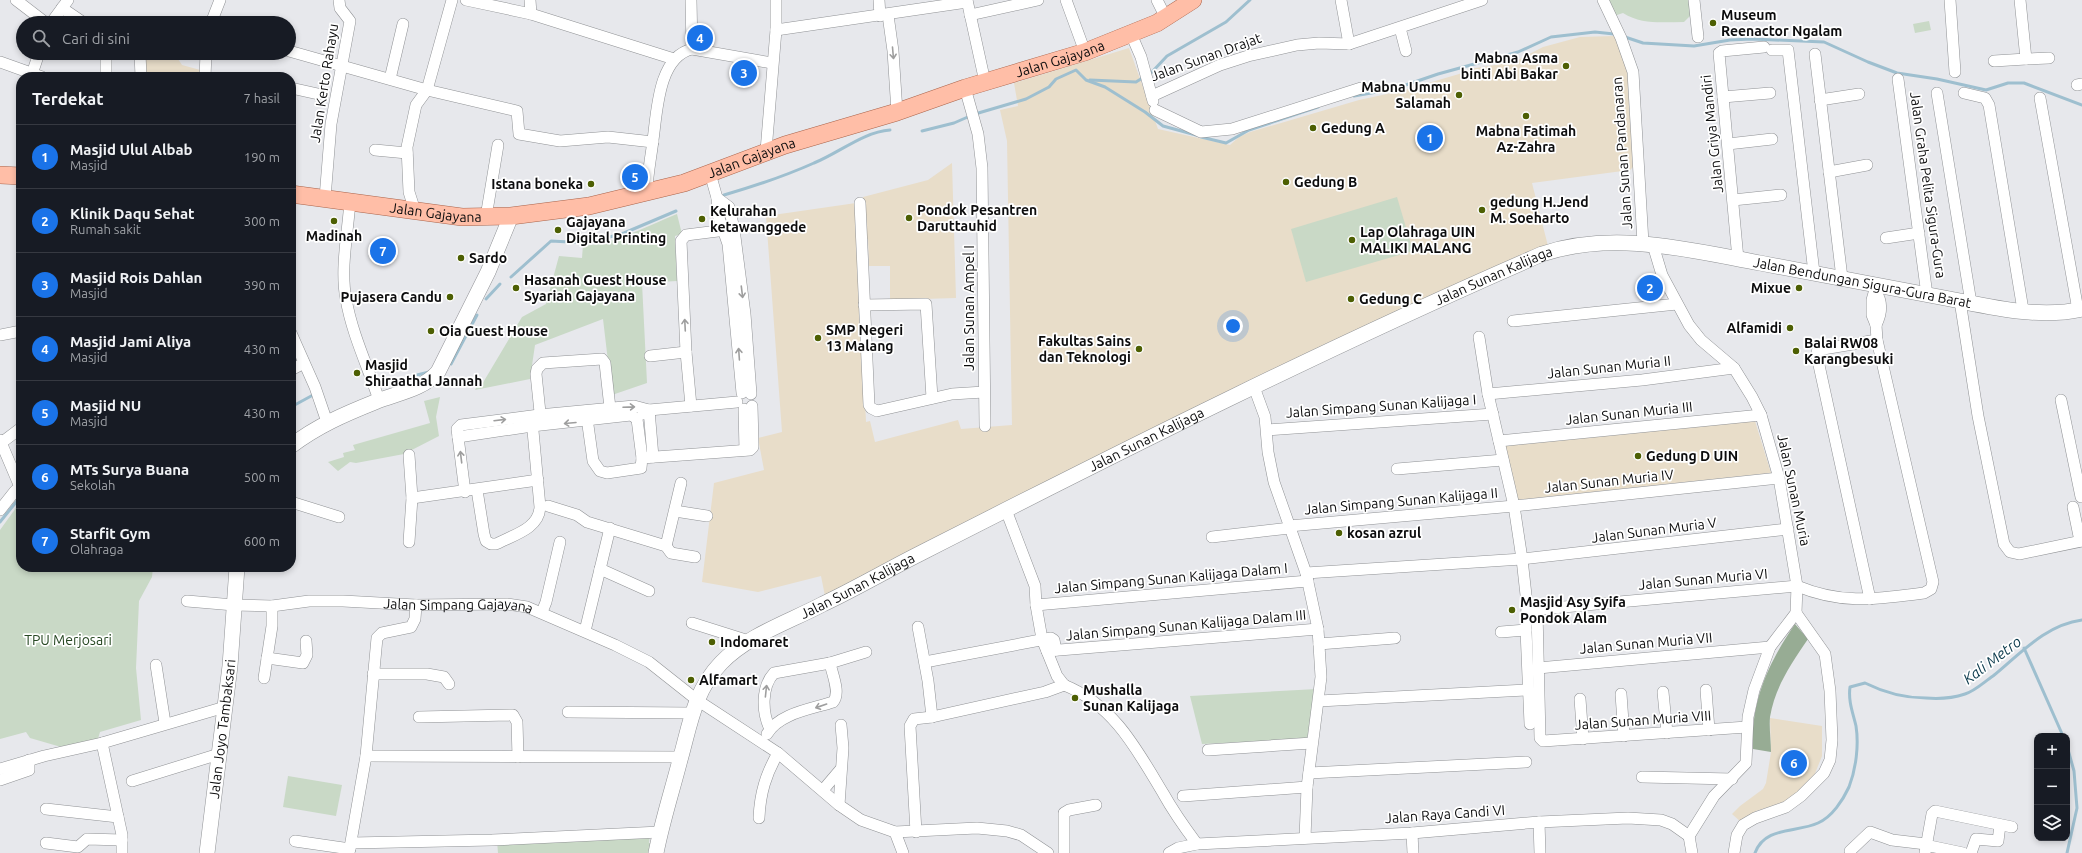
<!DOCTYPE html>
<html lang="id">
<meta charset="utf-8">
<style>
body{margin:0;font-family:Ubuntu,sans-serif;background:#20242c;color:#f1f3f6}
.controls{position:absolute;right:12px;bottom:12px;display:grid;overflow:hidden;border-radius:8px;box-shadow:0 2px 6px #0003}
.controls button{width:36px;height:36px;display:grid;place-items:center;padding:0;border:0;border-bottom:1px solid #363941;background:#171b24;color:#f1f3f6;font:20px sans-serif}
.you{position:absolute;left:1233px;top:326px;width:14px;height:14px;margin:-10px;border:3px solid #fff;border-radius:50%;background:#1a73e8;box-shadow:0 0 0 6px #1a73e833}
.badge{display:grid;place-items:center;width:26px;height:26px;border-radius:50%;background:#1a73e8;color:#fff;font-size:13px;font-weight:700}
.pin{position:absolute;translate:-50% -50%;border:2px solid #fff;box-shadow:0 1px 4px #0006}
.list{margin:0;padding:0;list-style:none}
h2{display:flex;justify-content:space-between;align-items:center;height:52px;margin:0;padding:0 16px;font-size:17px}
h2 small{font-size:13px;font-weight:400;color:#9ea1a6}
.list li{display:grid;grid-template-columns:26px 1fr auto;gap:12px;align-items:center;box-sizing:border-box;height:64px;padding:0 16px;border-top:1px solid #363941}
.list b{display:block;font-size:15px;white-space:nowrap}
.list p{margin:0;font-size:13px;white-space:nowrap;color:#9ea1a6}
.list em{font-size:13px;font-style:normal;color:#9ea1a6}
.icon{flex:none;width:22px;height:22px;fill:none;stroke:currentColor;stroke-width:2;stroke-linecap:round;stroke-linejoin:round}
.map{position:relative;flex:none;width:2082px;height:853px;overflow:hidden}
.search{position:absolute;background:#171b24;box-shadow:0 2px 6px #0003;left:16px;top:16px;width:280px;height:44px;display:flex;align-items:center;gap:10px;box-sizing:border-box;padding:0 14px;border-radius:22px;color:#9ea1a6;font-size:15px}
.panel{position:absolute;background:#171b24;box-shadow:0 2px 6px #0003;left:16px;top:72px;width:280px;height:500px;border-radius:16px}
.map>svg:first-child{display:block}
.education{fill:#e8ddc9}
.green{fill:#c9d9c6}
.forest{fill:#97ac94}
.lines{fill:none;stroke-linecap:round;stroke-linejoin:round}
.stream{stroke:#9ebfcf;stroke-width:3}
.street-casing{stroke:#909295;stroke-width:12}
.secondary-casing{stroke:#909295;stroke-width:16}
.primary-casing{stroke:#aa644b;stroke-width:18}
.street{stroke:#fff;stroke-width:11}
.secondary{stroke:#fff;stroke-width:15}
.primary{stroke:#ffbea7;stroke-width:17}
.oneway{stroke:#9e9e9e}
.poi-dot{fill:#4d5f03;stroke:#fff;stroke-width:1.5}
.labels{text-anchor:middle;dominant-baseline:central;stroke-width:3.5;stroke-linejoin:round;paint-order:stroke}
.poi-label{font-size:14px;font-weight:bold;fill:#0c0c0d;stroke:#fff;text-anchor:start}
.street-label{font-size:14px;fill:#0c0c0d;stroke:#fff}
.park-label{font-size:14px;fill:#274823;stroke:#fff}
.water-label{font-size:15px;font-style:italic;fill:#0a394b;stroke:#fff}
</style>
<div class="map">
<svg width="2082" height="853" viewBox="0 0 2082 853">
<rect width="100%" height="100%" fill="#e7e8ec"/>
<!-- education -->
<g class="education">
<path d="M1614 36 1621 47 1629 72 1633 167 1630 170 1532 183 1548 246 1325 344 825 596 821 576 758 592 702 582 714 483 764 470 758 438 782 432 766 216 856 203 866 422 870 421 875 442 958 420 961 429 1012 425 1007 141 1000 110 1018 106 1014 83 1129 48 1158 129 1230 145 1239 137 1250 132 1359 100 1401 91 1459 74 1469 69 1514 62 1543 47 1580 37Z"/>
<path d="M139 53H174L182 65 204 71 203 77H138Z"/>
<path d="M952 163 956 298 890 300V266H869L868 239H865L863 197 928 180Z"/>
<path d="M1755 421 1771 473 1516 500 1503 446Z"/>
<path d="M1770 718 1822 726V756L1814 776 1796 795 1782 803 1756 811 1741 822 1732 814 1740 806 1763 789 1766 783 1771 752Z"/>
</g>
<!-- green -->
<g class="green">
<path d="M1605 0H1692V14L1684 22C1662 22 1642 25 1623 13L1614 16Z"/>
<path d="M1929 21 1931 30 1915 33 1913 24Z"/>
<path d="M1397 197 1413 251 1306 282 1291 229Z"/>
<path d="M677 214 682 234 675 236 677 281 642 283 647 383 612 395 603 319 535 345 530 379 475 390 478 384 481 386 522 317 546 304 559 256 582 258 583 245C606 248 654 223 677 214Z"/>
<path d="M440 397 436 417 439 436 404 454 356 463 350 462 338 471 328 462 344 457 343 453 355 450 353 445 430 423 424 401Z"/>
<path d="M21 501V567H153L152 577 139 601 136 668 141 720 100 732 97 742 61 747 30 738 26 732 0 739V530Z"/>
<path d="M1317 689 1307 739 1202 744 1190 696Z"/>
<path d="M288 776 342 785 336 816 283 807Z"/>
<path d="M650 834 649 843H653L651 853H498L497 841Z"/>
</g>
<!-- forest -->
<path class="forest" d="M1795 624 1808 639C1791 664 1775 687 1770 717 1769 728 1771 741 1771 752L1753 749C1750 702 1769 662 1795 624Z"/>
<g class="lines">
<!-- stream -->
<g class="stream">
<path d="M1625 37 1643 43 1694 46 1730 40 1752 39 1824 42 1868 62 1897 73 1937 79 1986 90 2008 83H2024L2082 105"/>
<path d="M1090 80 1136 82 1152 72 1167 56 1226 22 1250 0"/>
<path d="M1354 96 1394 89 1438 74 1518 52 1551 37 1595 32 1614 34"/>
<path d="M975 114 1026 99 1049 87 1056 79 1076 70 1086 80 1105 87 1145 112 1163 126 1196 135"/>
<path d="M922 131 954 123 970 116"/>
<path d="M1201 137 1226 143 1249 130 1318 107"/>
<path d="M724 195C755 186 785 176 814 163 839 153 863 132 890 130"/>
<path d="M511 277 551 241 588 243 624 233 676 211"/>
<path d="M486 299 500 284"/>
<path d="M451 364 477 315"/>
<path d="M417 375 429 372"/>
<path d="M291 407 313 395"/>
<path d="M0 522 21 496"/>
<path d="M2024 648 2063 736"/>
<path d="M1755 853C1765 826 1796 833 1818 823 1832 817 1843 800 1849 787 1856 769 1859 745 1856 726 1853 713 1848 701 1850 687L1865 683C1885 693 1903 698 1926 698 1938 699 1953 698 1965 694 1975 691 1984 682 1993 676 2020 654 2045 625 2082 620"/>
<path d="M2067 853 2077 808 2074 771 2067 746"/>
</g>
<!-- street casing -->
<g class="street-casing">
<g id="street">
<path d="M16 0 46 23"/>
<path d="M466 0 531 14 674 59"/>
<path d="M530 0 531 14"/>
<path d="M691 0 692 49"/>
<path d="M879 0 880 16"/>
<path d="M967 0 985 82"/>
<path d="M1066 0 1085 52"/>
<path d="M1157 0 1166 18"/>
<path d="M1341 0 1349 44"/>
<path d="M1603 0 1621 38 1633 72 1643 243"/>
<path d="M1694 0 1698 37"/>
<path d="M1950 0 1955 72"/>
<path d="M62 8 84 23"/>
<path d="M888 15 893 51 897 112"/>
<path d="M970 15 1038 0"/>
<path d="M51 23 68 0"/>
<path d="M211 23 220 0"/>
<path d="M1400 28 1406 51"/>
<path d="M776 30 967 2"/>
<path d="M1131 34 1141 57 1153 101"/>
<path d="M1772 50H1788L1814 273"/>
<path d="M289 51 427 90 517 111 519 134 560 141 608 137 653 142"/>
<path d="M103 53 106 56V77"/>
<path d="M140 53 141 77"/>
<path d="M1815 54 1842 278"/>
<path d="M2026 59 2049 58"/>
<path d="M1994 61 2026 59 2020 0"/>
<path d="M0 62 42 77"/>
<path d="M32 74 39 53"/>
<path d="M205 77 206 53"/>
<path d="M390 79 403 24"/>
<path d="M1898 79 1927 295"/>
<path d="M2077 85 2082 84"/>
<path d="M291 88 318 94"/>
<path d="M965 88 978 134 982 168 985 426"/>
<path d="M1937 93 1971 303"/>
<path d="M1964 93 1985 98 1989 105 2023 310"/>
<path d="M1152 96 1220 65 1248 56 1297 45 1319 43 1349 44 1482 0"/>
<path d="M1723 97 1770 93"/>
<path d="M2040 98 2078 310"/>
<path d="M1820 100 1859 94"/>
<path d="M1155 110 1201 132 1232 129 1361 88"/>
<path d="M1728 144 1772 139"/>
<path d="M375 150 407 153"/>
<path d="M766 151 776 30V0"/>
<path d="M1829 172 1867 165"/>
<path d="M710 173 717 198 718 215 728 244 742 393"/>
<path d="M647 193C647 175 651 158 653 140 657 112 658 57 692 49L772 63"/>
<path d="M325 198 331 124 350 21 340 8 339 0"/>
<path d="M717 198 729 207 734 229 745 314 751 394"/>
<path d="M1733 200 1781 195"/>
<path d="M350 201C348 232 340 269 346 299 352 334 368 367 379 400"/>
<path d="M860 203 869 405 871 408 877 411 952 394 984 392"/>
<path d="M415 211 409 192 407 147 416 105 427 90 452 0"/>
<path d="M486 217 498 145"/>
<path d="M1886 238 1919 233"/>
<path d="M1653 245 1662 275 1689 325 1701 340 1734 368 1752 397 1761 415 1779 478 1797 586 1796 613 1770 647 1754 690 1748 717 1746 763 1714 796 1689 836"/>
<path d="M1738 259 1719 53 1722 51 1764 47"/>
<path d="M1876 292C1883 303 1882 313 1876 325"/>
<path d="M1960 301 1978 416 2004 544 2010 552 2019 554 2082 541"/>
<path d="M864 305 926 304 932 398"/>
<path d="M1513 321 1677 304"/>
<path d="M291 333 315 387 327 422"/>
<path d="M0 335 21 331"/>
<path d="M1479 337 1488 394 1514 506 1522 559 1527 604 1526 630 1530 724"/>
<path d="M650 356 686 352"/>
<path d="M291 370 304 363"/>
<path d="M1254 387 1265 417 1268 452 1274 482 1306 573 1318 629 1321 677 1307 787 1305 838"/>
<path d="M1488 394 1642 380 1734 368"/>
<path d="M2061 400 2081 497"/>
<path d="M691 406 686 352 681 241 686 235 734 229"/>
<path d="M744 409 745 450"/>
<path d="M586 411 593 461 600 471 607 473 641 468 642 458 750 450 753 447V443L752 406"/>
<path d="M643 414 649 410 737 402"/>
<path d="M541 422 536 374 537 369 543 363 602 359 605 363 610 408"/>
<path d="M1267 430 1493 414"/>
<path d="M458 437 532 426 631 415 637 419 642 458"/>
<path d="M0 440 20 487"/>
<path d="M1499 441 1761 415"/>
<path d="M1 443 21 428"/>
<path d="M1397 469 1503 460"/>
<path d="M477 490 484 534 486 541 491 544H496C513 535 539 529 540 507L532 420"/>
<path d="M465 492 457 429 461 425 539 415 634 406 649 410 653 457"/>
<path d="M412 498 538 480"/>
<path d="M291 502 339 517"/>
<path d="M548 506 577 515 587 522 666 546 671 553 695 557"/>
<path d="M2073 507 2080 541"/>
<path d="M0 510 15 491 21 486"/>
<path d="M1006 510 1035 586 1036 605 1042 639 1057 676 1064 685"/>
<path d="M675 511 707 516"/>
<path d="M1289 526 1514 506 1779 478"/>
<path d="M1212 537 1290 528"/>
<path d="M409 542 412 498 409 455"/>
<path d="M666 546 681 483"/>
<path d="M600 569 649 591"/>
<path d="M1306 573 1522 559 1788 529"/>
<path d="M1870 599 1817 356V352L1823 349 1877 340"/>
<path id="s1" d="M187 601 234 605 272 606 309 601H343L416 605 507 604 527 607 615 645 649 662 697 700 778 753 839 805 861 820 895 832 977 828 1007 831 1021 835 1048 853"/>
<path d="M1036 605 1308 581"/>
<path d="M542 612 546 602 560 542"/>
<path d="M692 623 749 641"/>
<path d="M918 627 928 681 932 717 1045 692 1064 685"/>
<path d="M585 631 610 528"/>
<path d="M1501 632 1526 630"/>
<path d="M1319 644 1395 638"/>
<path d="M1047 651 1318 629"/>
<path d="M267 658 303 663 307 655 306 641"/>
<path d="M925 662 1051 638 1054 640 1056 650"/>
<path d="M156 665 165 723"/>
<path d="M1538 668 1770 647"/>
<path d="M373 674H427L444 677 449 684"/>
<path d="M264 678 272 626V606"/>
<path d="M1064 685C1114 705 1137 750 1163 793 1173 811 1185 828 1197 844"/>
<path d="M1706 690 1709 730"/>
<path d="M1663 692 1667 733"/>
<path d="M1621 694 1624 736"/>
<path d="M1580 699 1583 739"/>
<path d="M1319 701 1528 690"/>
<path d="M568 712 691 713"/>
<path d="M419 717 513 715 517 722 518 757"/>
<path d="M1747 727 1543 741 1540 738 1537 611 1541 609 1797 586C1843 605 1876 599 1924 593L1931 589 1933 582 1877 340 1876 325 1872 315V300L1876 286"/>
<path d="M770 729C762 713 761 687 774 673L830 663 866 652"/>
<path d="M767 734C779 713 812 709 833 702 841 693 832 674 830 663"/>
<path d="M102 743 122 835V853"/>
<path d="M1208 750 1312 743"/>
<path d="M366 756 681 757"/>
<path d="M0 769 44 756 102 743 225 707"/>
<path d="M1309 773 1526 762"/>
<path d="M1642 777 1732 779"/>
<path d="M0 780 29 770V760"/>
<path d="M132 781 219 754"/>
<path d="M823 790 840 770"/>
<path d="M1183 796 1307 787"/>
<path d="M839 805 843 748 841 725"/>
<path d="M46 809 118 817"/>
<path d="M759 818C760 793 766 774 778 753"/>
<path d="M1539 822 1540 853"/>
<path d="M895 832 903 853"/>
<path d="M916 832 910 726 914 719 932 717"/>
<path d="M1412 833 1413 853"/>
<path d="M1689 836 1692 853"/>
<path d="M295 841 350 849"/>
<path d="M46 843 78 847 87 839 122 840"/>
<path d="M352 843 492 840 660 832"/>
<path d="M1925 845 1963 853"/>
<path d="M1850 851 1870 832 1892 840 1926 844"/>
<path d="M349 853 366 756 377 638 382 633 411 627 415 619 416 605"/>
<path d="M1064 853V813L1069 810 1096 805"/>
<path d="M1169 853 1178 848 1197 844 1412 833 1539 822 1628 818 1661 820 1672 824 1689 836"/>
<path d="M1734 853 1737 835 1743 825 1755 818 1786 807 1801 796 1824 773 1830 760 1832 740 1830 691 1825 654 1796 613"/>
<path d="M1925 853 1932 814 1935 811 2012 827"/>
<path d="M1971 853 1976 839 1998 841 2000 825"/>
</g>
</g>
<!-- secondary casing -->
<g class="secondary-casing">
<g id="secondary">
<path d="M291 446C317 426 345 414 375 402 397 393 422 390 438 372L488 272 511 216"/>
<path id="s2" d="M207 853 230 666 237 567"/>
<path id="s3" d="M656 853C662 822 672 791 680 760 690 725 694 691 721 663 748 635 789 622 823 604 857 588 889 569 923 552 1127 448 1332 345 1542 254 1614 230 1689 250 1760 263 1823 275 1887 287 1950 299 1991 307 2040 319 2082 309"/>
</g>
</g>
<!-- primary casing -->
<g class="primary-casing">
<g id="primary">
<path d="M0 175 21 176"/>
<path id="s4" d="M291 194 462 217 511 216 589 206 684 183 785 145 897 112 965 88 1085 52 1157 23 1193 0"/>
</g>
</g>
<!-- street -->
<use href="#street" class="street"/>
<!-- secondary -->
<use href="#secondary" class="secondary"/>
<!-- primary -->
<use href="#primary" class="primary"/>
</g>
<!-- one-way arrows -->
<defs><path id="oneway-shaft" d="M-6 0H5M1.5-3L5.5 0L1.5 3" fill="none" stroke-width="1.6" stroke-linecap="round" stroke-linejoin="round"/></defs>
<g class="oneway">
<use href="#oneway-shaft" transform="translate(893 53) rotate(85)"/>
<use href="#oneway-shaft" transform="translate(742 292) rotate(83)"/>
<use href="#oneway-shaft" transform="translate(685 325) rotate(-93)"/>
<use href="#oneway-shaft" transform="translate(739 354) rotate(-94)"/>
<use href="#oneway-shaft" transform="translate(629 407) rotate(-2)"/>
<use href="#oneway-shaft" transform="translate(500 420) rotate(-7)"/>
<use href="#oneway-shaft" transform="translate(570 423) rotate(175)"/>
<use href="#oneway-shaft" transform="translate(461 457) rotate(-97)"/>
<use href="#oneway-shaft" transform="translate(766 691) rotate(-84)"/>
<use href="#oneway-shaft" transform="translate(821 706) rotate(161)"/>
</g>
<!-- markers -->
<g class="poi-dot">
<circle cx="1713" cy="23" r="4"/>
<circle cx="1566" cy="66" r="4"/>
<circle cx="1459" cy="95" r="4"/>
<circle cx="1526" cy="116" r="4"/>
<circle cx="1313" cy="128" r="4"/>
<circle cx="1286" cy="182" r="4"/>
<circle cx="591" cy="184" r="4"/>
<circle cx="1482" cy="210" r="4"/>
<circle cx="909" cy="218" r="4"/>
<circle cx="702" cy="219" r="4"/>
<circle cx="334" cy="221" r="4"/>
<circle cx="558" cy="230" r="4"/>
<circle cx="1352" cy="240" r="4"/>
<circle cx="461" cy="258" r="4"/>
<circle cx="516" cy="288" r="4"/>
<circle cx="1799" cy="288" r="4"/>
<circle cx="450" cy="297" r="4"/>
<circle cx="1351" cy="299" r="4"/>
<circle cx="1790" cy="328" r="4"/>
<circle cx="431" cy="331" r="4"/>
<circle cx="818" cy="338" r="4"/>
<circle cx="1139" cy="349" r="4"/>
<circle cx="1796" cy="351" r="4"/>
<circle cx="357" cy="373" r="4"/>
<circle cx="1638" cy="456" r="4"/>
<circle cx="1339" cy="533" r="4"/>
<circle cx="1512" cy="610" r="4"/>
<circle cx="712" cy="642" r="4"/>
<circle cx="691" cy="680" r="4"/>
<circle cx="1075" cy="698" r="4"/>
</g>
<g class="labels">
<!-- poi labels -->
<g class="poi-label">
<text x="1721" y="15">Museum<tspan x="1721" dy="16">Reenactor Ngalam</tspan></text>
<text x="1558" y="58" text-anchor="end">Mabna Asma<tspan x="1558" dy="16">binti Abi Bakar</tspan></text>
<text x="1451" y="87" text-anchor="end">Mabna Ummu<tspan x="1451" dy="16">Salamah</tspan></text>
<text x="1321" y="128">Gedung A</text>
<text x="1526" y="131" text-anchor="middle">Mabna Fatimah<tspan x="1526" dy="16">Az-Zahra</tspan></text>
<text x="1294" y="182">Gedung B</text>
<text x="583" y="184" text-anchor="end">Istana boneka</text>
<text x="1490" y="202">gedung H.Jend<tspan x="1490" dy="16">M. Soeharto</tspan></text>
<text x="917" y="210">Pondok Pesantren<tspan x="917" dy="16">Daruttauhid</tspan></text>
<text x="710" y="211">Kelurahan<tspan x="710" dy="16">ketawanggede</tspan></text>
<text x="566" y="222">Gajayana<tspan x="566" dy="16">Digital Printing</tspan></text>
<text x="1360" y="232">Lap Olahraga UIN<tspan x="1360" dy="16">MALIKI MALANG</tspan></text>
<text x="334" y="236" text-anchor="middle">Madinah</text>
<text x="469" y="258">Sardo</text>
<text x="524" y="280">Hasanah Guest House<tspan x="524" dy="16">Syariah Gajayana</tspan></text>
<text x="1791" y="288" text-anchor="end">Mixue</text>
<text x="442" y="297" text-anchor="end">Pujasera Candu</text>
<text x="1359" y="299">Gedung C</text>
<text x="1782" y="328" text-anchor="end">Alfamidi</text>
<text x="826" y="330">SMP Negeri<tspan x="826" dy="16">13 Malang</tspan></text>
<text x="439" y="331">Oia Guest House</text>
<text x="1131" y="341" text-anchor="end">Fakultas Sains<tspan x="1131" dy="16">dan Teknologi</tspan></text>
<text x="1804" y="343">Balai RW08<tspan x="1804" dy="16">Karangbesuki</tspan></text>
<text x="365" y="365">Masjid<tspan x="365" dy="16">Shiraathal Jannah</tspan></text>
<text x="1646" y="456">Gedung D UIN</text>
<text x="1347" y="533">kosan azrul</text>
<text x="1520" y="602">Masjid Asy Syifa<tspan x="1520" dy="16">Pondok Alam</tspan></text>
<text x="720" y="642">Indomaret</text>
<text x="699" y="680">Alfamart</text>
<text x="1083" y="690">Mushalla<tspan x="1083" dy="16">Sunan Kalijaga</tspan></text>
</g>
<!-- street labels -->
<g class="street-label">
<text transform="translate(1206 57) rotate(-20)">Jalan Sunan Drajat</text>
<text stroke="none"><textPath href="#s4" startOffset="794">Jalan Gajayana</textPath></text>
<text transform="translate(324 83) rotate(-81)">Jalan Kerto Rahayu</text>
<text transform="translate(1712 134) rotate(-96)">Jalan Griya Mandiri</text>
<text transform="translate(1622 153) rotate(-94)">Jalan Sunan Pandanaran</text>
<text stroke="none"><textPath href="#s4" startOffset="470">Jalan Gajayana</textPath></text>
<text transform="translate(1928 185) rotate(82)">Jalan Graha Pelita Sigura-Gura</text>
<text stroke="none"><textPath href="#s4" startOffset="146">Jalan Gajayana</textPath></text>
<text stroke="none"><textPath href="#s3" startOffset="1068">Jalan Sunan Kalijaga</textPath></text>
<text stroke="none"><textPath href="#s3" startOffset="1446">Jalan Bendungan Sigura-Gura Barat</textPath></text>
<text transform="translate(969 308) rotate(-90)">Jalan Sunan Ampel I</text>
<text transform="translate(1609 367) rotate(-6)">Jalan Sunan Muria II</text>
<text transform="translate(1381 406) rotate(-4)">Jalan Simpang Sunan Kalijaga I</text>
<text transform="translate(1629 413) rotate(-6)">Jalan Sunan Muria III</text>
<text stroke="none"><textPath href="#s3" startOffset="684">Jalan Sunan Kalijaga</textPath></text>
<text transform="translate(1609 481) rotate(-6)">Jalan Sunan Muria IV</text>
<text transform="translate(1794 490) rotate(78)">Jalan Sunan Muria</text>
<text transform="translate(1401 501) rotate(-5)">Jalan Simpang Sunan Kalijaga II</text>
<text transform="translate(1654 530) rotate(-7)">Jalan Sunan Muria V</text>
<text transform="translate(1171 578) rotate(-5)">Jalan Simpang Sunan Kalijaga Dalam I</text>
<text transform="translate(1703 579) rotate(-5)">Jalan Sunan Muria VI</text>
<text stroke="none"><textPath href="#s3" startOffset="360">Jalan Sunan Kalijaga</textPath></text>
<text stroke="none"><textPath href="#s1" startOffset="272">Jalan Simpang Gajayana</textPath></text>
<text transform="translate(1186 625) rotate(-5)">Jalan Simpang Sunan Kalijaga Dalam III</text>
<text transform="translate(1646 643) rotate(-5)">Jalan Sunan Muria VII</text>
<text transform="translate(1643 720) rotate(-4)">Jalan Sunan Muria VIII</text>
<text stroke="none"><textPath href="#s2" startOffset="125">Jalan Joyo Tambaksari</textPath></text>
<text transform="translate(1445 814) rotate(-4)">Jalan Raya Candi VI</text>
</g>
<!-- park labels -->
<g class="park-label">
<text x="68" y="640">TPU Merjosari</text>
</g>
<!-- water labels -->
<g class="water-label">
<text transform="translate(1992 660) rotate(-37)">Kali Metro</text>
</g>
</g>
</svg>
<div class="controls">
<button>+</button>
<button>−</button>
<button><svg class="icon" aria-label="layers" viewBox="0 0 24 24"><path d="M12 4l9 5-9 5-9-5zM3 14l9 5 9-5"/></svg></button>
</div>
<div class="you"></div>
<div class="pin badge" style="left:1430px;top:138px">1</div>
<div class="pin badge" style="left:1650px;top:288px">2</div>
<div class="pin badge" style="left:744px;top:73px">3</div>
<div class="pin badge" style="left:700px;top:38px">4</div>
<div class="pin badge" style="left:635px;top:177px">5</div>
<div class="pin badge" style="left:1794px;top:763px">6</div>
<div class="pin badge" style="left:383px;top:251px">7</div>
<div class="search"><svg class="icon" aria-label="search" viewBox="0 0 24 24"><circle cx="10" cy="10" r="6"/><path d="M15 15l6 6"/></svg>Cari di sini</div>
<section class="panel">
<h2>Terdekat<small>7 hasil</small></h2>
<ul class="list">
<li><span class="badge">1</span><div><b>Masjid Ulul Albab</b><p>Masjid</p></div><em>190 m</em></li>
<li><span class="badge">2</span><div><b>Klinik Daqu Sehat</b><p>Rumah sakit</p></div><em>300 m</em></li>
<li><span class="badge">3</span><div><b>Masjid Rois Dahlan</b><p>Masjid</p></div><em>390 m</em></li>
<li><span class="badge">4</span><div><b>Masjid Jami Aliya</b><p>Masjid</p></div><em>430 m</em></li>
<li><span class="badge">5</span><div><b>Masjid NU</b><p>Masjid</p></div><em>430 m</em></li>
<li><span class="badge">6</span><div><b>MTs Surya Buana</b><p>Sekolah</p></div><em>500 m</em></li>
<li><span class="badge">7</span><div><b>Starfit Gym</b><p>Olahraga</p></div><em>600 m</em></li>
</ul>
</section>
</div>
